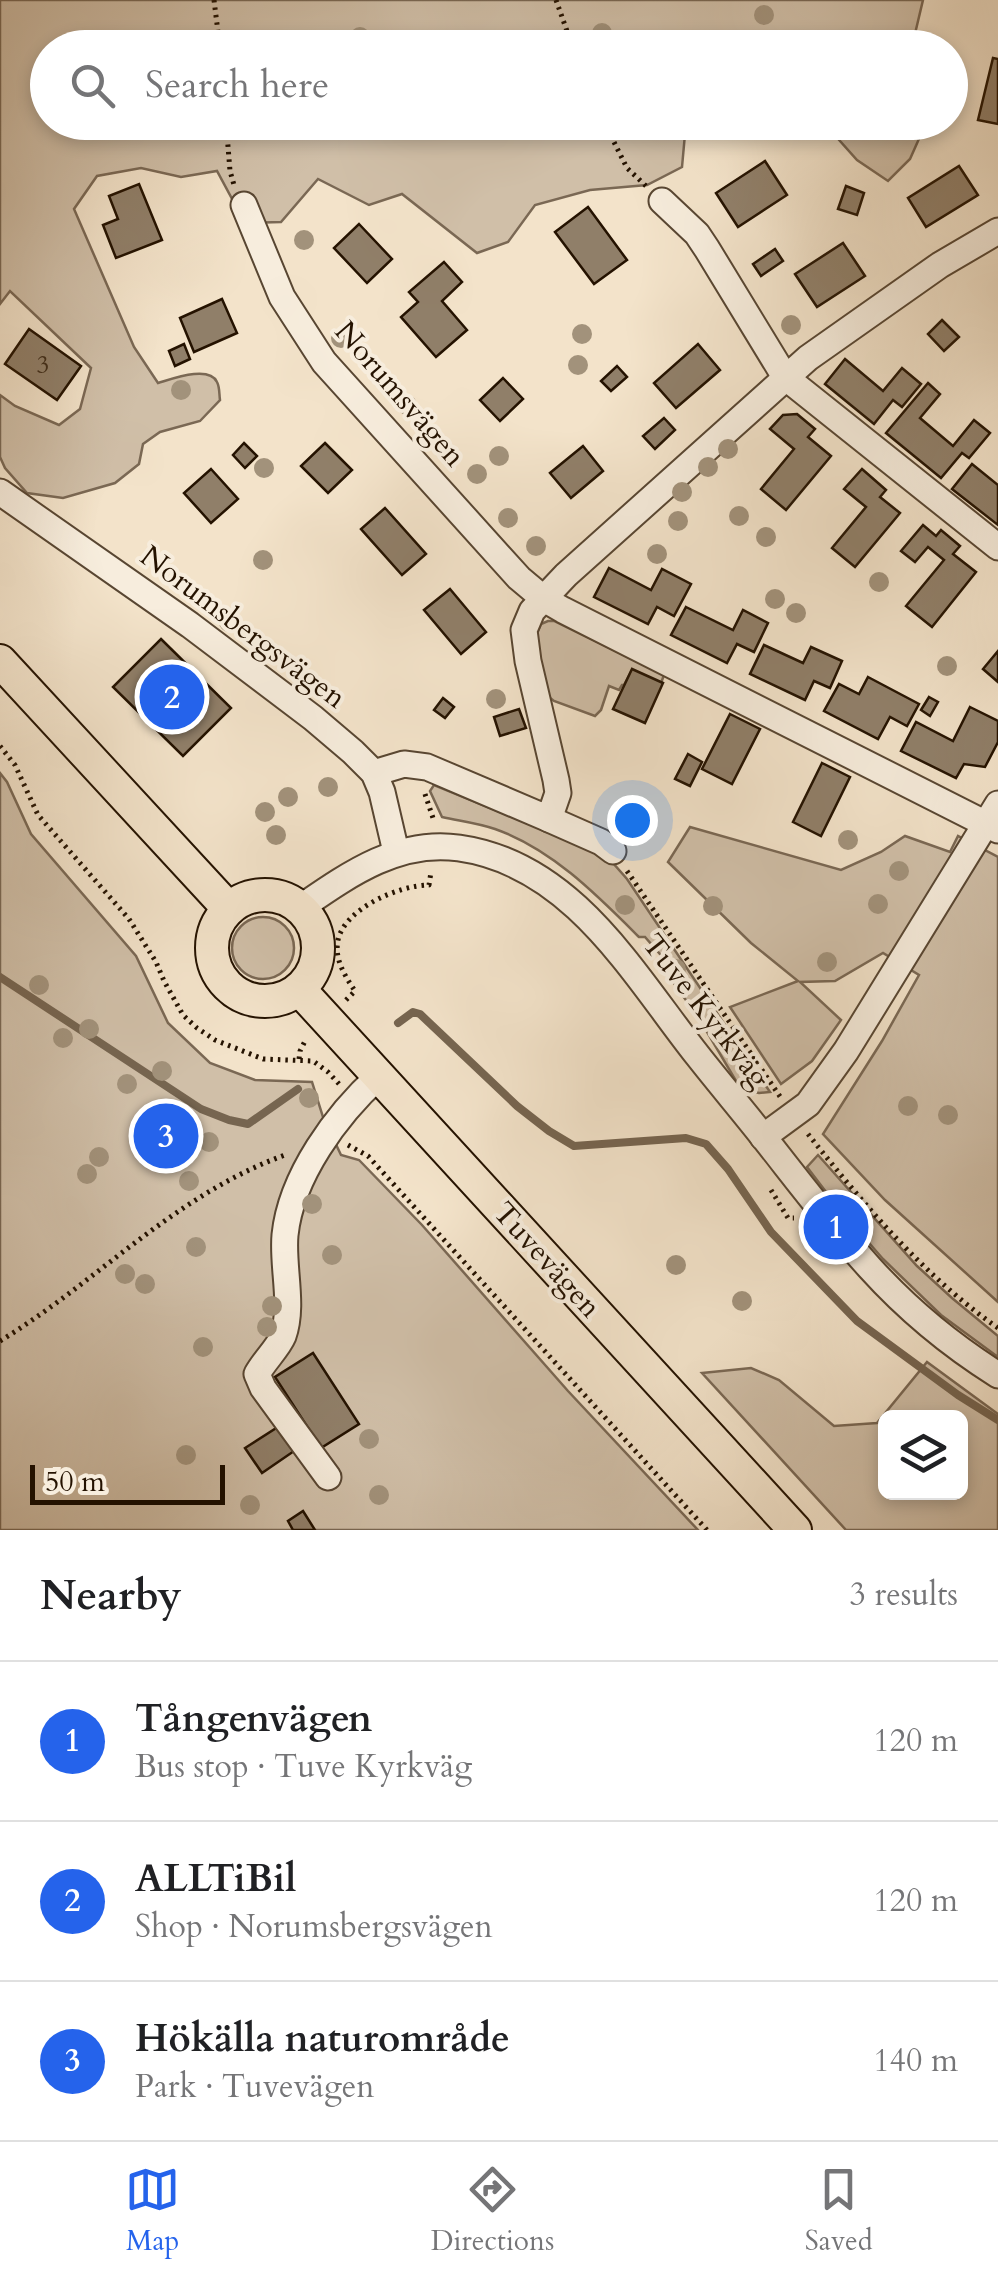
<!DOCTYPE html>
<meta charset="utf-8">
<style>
body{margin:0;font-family:Cardo,serif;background:#f6f6f6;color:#202124}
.controls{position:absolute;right:30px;bottom:30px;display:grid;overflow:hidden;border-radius:15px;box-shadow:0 5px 15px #0003}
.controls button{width:90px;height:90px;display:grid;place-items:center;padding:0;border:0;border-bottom:2px solid #e0e0e0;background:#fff;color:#202124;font:50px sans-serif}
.scale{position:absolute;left:30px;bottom:25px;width:195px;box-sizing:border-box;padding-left:10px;border:5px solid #241200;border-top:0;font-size:28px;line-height:35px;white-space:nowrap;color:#241200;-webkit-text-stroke:8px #f7eddd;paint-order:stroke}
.you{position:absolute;left:632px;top:820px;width:35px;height:35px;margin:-25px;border:8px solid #fff;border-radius:50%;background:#1a73e8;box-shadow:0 0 0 15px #1a73e833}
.badge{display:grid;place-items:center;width:65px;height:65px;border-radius:50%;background:#2563eb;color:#fff;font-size:32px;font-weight:700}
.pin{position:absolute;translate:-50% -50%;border:5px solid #fff;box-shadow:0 2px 10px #0006}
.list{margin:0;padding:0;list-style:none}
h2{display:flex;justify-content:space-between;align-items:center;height:130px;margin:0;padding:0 40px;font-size:42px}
h2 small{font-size:32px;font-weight:400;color:#757577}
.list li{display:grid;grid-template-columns:65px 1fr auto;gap:30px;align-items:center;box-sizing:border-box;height:160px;padding:0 40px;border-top:2px solid #e0e0e0}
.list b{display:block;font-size:38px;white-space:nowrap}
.list p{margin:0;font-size:32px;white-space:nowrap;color:#757577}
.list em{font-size:32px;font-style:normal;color:#757577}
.icon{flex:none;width:55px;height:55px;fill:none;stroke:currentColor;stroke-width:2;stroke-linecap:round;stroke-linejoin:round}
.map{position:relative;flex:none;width:998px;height:1530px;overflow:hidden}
.search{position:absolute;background:#fff;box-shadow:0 5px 15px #0003;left:30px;right:30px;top:30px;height:110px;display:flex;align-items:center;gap:25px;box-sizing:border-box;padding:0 35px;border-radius:55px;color:#757577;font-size:38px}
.sheet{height:610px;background:#fff}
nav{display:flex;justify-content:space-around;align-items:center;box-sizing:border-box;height:140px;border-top:2px solid #e0e0e0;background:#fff;font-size:28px;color:#757577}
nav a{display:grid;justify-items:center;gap:5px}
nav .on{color:#2563eb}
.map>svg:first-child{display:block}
.green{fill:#d0bfa8;stroke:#7a6854;stroke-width:2.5;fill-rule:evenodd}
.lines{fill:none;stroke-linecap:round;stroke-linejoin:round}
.stream{stroke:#766550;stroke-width:8}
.building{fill:#907f69;stroke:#241200;stroke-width:2.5}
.minor-casing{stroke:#584632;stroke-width:29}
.major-casing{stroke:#241200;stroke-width:36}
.path{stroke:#241200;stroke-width:5;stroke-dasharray:2.5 5;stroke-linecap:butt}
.minor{stroke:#f7eddd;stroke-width:25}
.major{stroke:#f3e3ca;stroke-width:32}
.tree{fill:#a2927b}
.labels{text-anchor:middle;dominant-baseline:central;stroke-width:8;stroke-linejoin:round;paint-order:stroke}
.number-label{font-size:25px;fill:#3f2d1a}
.street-label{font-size:30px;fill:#241200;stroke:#f7eddd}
</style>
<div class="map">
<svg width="998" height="1530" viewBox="0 0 998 1530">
<rect width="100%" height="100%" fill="#f3e3ca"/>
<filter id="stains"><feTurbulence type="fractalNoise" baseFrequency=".002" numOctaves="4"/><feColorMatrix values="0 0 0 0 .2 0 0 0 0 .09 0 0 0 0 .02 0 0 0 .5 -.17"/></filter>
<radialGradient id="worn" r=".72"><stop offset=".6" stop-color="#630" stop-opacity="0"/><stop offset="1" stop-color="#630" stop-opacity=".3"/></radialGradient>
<!-- green -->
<g class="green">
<path d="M0 0H923L914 38 916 47 48 48V122L686 123 682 167 647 185 590 190 535 205 508 242 477 253 402 194 369 205 318 179 281 222 245 223 217 171 181 177 141 168 97 176 74 209 134 347 158 383C172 379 209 365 217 382 220 388 219 394 220 400L200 421 160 432 143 444 139 464 115 483 63 498 27 493 5 468 0 457V395L15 406 59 425 80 409 91 368 10 291 0 304Z"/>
<path d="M824 123H926L910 159 888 181 857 160Z"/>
<path d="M548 621H554L664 675 661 683 632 670 624 685H622L619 690 609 686 601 710 595 716 554 701 545 694 535 638 541 624Z"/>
<path d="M0 773 7 782 31 834 136 956 168 1023 210 1063 255 1080 312 1082 323 1117 341 1155 359 1160 422 1225 568 1391 698 1530H0Z"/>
<path d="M434 785 600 853 612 862 627 879 770 1092 759 1093 746 1090 736 1081 700 1020 671 979 673 969 645 937H639C597 895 552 849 495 829 478 823 460 821 442 817L430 791Z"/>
<path d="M690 827 841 870 881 852 905 836 950 852 958 836 998 857V1302L885 1200 823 1134 882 1041 919 975 883 953 835 981 800 982 841 1020 812 1061 781 1084 730 1007 798 981 751 943 668 862Z"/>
<circle cx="263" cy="948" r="31"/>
<path d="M818 1155 917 1266 952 1298 998 1336V1357L941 1315 883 1259 836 1205 807 1167Z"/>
<path d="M927 1362 998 1414V1530H846L702 1373 751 1368 779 1380 834 1426 877 1423ZM886 1418H960V1492H886Z"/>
</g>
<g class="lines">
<!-- stream -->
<g class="stream">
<path d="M0 977 201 1109 229 1120 248 1124 298 1089"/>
<path d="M398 1023 413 1012 420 1014 517 1106 549 1131 574 1146 686 1138 706 1144 728 1169 771 1232 857 1321 958 1395 998 1420"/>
</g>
</g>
<!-- building -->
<g class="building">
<path d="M993 58 998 59V124L978 120Z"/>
<path d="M765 161 787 195 738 227 716 193Z"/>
<path d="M959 166 978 195 926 227 908 198Z"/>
<path d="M139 184 162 240 116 258 103 225 118 219 109 196Z"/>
<path d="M846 186 864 193 857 215 838 209Z"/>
<path d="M588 207 627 260 594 284 555 232Z"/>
<path d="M359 224 392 259 367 283 334 248Z"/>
<path d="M843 243 865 276 817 307 795 274Z"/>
<path d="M775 249 783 261 761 276 753 264Z"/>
<path d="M444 262 462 282 442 301 467 330 436 357 401 317 418 302 409 292Z"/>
<path d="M222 299 237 333 194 352 180 318Z"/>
<path d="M942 320 959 337 944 351 928 334Z"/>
<path d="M29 329 81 366 57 400 5 364Z"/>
<path d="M184 344 190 359 175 366 169 351Z"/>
<path d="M698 344 720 370 676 408 654 383Z"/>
<path d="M845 359 883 391 902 368 921 384 902 407 893 400 874 424 825 384Z"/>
<path d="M617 366 627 377 611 391 601 381Z"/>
<path d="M503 378 523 399 500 421 480 400Z"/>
<path d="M928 383 940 394 920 418 953 446 974 420 990 433 969 458 962 453 941 478 886 433Z"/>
<path d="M797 414 815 429 808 437 831 456 786 510 761 489 794 449 770 429 783 415Z"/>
<path d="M664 418 675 430 655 449 643 436Z"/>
<path d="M244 443 257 456 245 468 233 455Z"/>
<path d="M325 443 352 470 328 493 301 466Z"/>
<path d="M583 446 603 471 571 498 550 473Z"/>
<path d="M972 464 998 485V525L952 489Z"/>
<path d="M211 469 238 499 211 523 184 493Z"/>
<path d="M862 469 886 490 880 497 900 513 855 567 832 548 866 507 844 489Z"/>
<path d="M385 508 426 554 402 575 361 529Z"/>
<path d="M923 525 936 536 941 530 960 546 953 554 976 572 932 627 906 606 944 560 928 547 915 562 901 551Z"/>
<path d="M609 568 651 590 662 569 691 584 674 616 657 607 648 624 594 597Z"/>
<path d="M450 589 486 632 461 654 424 610Z"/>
<path d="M686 607 733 630 743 610 768 623 754 652 737 644 727 663 671 635Z"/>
<path d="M161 639 231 708 183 756 113 687Z"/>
<path d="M764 645 803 663 811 647 842 661 830 688 814 681 805 700 750 674Z"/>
<path d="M998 651V682L983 669Z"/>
<path d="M632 669 663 683 645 723 613 709Z"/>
<path d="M868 677 919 704 907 726 890 717 878 739 824 711 839 684 859 694Z"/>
<path d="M929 697 938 702 930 716 921 710Z"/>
<path d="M443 698 454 707 445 718 434 710Z"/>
<path d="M970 707 998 721V742L985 767 964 764 956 778 901 751 916 722 953 741Z"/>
<path d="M519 709 526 728 500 736 494 717Z"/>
<path d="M730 714 760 729 732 784 702 769Z"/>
<path d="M688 754 702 762 690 786 675 779Z"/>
<path d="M822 763 850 777 821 836 793 822Z"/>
<path d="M313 1353 359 1424 321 1448 275 1377Z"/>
<path d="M281 1425 297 1449 262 1473 245 1448Z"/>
<path d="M303 1511 315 1530H293L288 1521Z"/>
</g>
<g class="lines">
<!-- minor casing -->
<g class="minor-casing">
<g id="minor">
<path d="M662 201 697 234 707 249 785 377 998 547"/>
<path d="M244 205 282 297 324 362 519 578 544 599 563 610 998 830"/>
<path d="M0 492 190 625 313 718 353 752 374 773 382 792 396 852"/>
<path d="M374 773 404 764 427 767 549 819 558 793 556 780 528 661 524 630 532 611 566 575 808 358 940 265 998 231"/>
<path d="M549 819 601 842 613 851"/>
<path d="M300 908C348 875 398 839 459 848 573 864 633 974 698 1056 720 1084 743 1111 765 1139 799 1182 833 1227 870 1268 907 1309 952 1346 998 1375"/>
<path d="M763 1137 808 1104 846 1051 998 804"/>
<path d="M328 1477 263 1388 257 1374C264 1361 278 1348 283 1336 294 1305 282 1267 285 1235 291 1176 337 1114 379 1076"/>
</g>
</g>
<!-- major casing -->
<g class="major-casing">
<g id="major">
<path d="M0 661 229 909"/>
<circle cx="265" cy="948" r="53"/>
<path d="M299 989 795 1530"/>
</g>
</g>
<!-- path -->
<g class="path">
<path d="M214 0 220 48"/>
<path d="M556 0 573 48"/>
<path d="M226 122 230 171 234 185"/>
<path d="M604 122 627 168 646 186"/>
<path d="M0 746 15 765 38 815 129 919 156 962 164 981 183 1015 197 1028 215 1040 263 1059 313 1061 328 1072 340 1085"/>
<path d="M425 794 434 821"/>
<path d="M627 871 781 1098"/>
<path d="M346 1000 355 991C345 976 334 959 338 940 345 908 400 885 429 885L431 872"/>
<path d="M299 1059 300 1051 306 1039"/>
<path d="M808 1134C864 1205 924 1276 998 1328"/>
<path d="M348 1145 368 1156 707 1530"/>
<path d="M771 1190 788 1218H794"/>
<path d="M0 1341C97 1282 176 1194 285 1155"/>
</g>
<!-- minor -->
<use href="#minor" class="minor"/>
<!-- major -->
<use href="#major" class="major"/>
</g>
<!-- trees -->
<g class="tree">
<circle cx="764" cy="15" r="10"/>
<circle cx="602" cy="33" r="10"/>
<circle cx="360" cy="37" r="10"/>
<circle cx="304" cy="240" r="10"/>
<circle cx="791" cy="325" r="10"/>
<circle cx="582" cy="334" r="10"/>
<circle cx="341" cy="338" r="10"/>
<circle cx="578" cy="365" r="10"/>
<circle cx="181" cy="390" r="10"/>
<circle cx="407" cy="405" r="10"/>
<circle cx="728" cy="449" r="10"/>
<circle cx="499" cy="456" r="10"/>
<circle cx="708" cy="467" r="10"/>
<circle cx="264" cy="468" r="10"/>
<circle cx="477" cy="474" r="10"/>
<circle cx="682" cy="492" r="10"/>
<circle cx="739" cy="516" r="10"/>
<circle cx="508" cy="518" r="10"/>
<circle cx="678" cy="521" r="10"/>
<circle cx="766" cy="537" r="10"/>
<circle cx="536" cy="546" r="10"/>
<circle cx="657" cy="554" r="10"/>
<circle cx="263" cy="560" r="10"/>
<circle cx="879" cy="582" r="10"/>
<circle cx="775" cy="599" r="10"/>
<circle cx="796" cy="613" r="10"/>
<circle cx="229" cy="622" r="10"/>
<circle cx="947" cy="666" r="10"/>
<circle cx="496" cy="699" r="10"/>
<circle cx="328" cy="787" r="10"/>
<circle cx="288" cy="797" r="10"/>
<circle cx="265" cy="812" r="10"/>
<circle cx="276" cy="835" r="10"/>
<circle cx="848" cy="840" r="10"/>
<circle cx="899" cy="871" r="10"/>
<circle cx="878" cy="904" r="10"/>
<circle cx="625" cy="905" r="10"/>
<circle cx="713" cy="906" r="10"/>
<circle cx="827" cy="962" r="10"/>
<circle cx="676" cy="969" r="10"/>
<circle cx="39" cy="985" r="10"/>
<circle cx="89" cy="1029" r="10"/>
<circle cx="63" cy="1038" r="10"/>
<circle cx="162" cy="1071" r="10"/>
<circle cx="127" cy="1084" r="10"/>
<circle cx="309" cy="1098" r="10"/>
<circle cx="908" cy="1106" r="10"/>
<circle cx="948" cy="1115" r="10"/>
<circle cx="209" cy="1142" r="10"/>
<circle cx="99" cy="1157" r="10"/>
<circle cx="87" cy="1174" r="10"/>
<circle cx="189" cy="1181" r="10"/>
<circle cx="312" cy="1204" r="10"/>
<circle cx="196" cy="1247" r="10"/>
<circle cx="332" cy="1255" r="10"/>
<circle cx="676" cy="1265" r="10"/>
<circle cx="125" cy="1274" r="10"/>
<circle cx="145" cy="1284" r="10"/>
<circle cx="742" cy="1301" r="10"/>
<circle cx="272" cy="1306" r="10"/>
<circle cx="267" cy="1327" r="10"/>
<circle cx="203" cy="1347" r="10"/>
<circle cx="369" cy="1439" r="10"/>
<circle cx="186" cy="1455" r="10"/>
<circle cx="379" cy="1495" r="10"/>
<circle cx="250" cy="1505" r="10"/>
</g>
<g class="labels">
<!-- number labels -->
<g class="number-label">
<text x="43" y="365">3</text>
</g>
<!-- street labels -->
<g class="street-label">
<text transform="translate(400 394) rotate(49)">Norumsvägen</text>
<text transform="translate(243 627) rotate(37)">Norumsbergsvägen</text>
<text transform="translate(706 1011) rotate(52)">Tuve Kyrkväg</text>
<text transform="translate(547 1260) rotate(48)">Tuvevägen</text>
</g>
</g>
<rect width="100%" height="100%" filter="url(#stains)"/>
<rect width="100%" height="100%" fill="url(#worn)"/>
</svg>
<div class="controls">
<button><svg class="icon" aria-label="layers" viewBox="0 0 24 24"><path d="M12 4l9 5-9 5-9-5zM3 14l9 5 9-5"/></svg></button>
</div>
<div class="scale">50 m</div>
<div class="you"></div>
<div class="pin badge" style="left:836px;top:1227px">1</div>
<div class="pin badge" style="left:172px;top:697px">2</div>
<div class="pin badge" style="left:166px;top:1136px">3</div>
<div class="search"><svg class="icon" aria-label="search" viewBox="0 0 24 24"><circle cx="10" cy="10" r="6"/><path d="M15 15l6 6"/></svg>Search here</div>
</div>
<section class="sheet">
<h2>Nearby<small>3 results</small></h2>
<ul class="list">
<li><span class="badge">1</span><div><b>Tångenvägen</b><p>Bus stop · Tuve Kyrkväg</p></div><em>120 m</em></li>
<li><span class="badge">2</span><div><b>ALLTiBil</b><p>Shop · Norumsbergsvägen</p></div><em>120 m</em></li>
<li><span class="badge">3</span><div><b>Hökälla naturområde</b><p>Park · Tuvevägen</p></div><em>140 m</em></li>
</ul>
</section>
<nav>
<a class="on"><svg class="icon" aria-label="map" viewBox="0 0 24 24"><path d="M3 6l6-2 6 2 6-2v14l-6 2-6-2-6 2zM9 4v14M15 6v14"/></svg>Map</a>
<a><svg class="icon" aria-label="directions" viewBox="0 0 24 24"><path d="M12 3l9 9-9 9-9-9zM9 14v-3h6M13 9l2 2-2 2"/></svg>Directions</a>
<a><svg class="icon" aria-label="saved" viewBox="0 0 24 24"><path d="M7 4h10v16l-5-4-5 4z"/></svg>Saved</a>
</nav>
